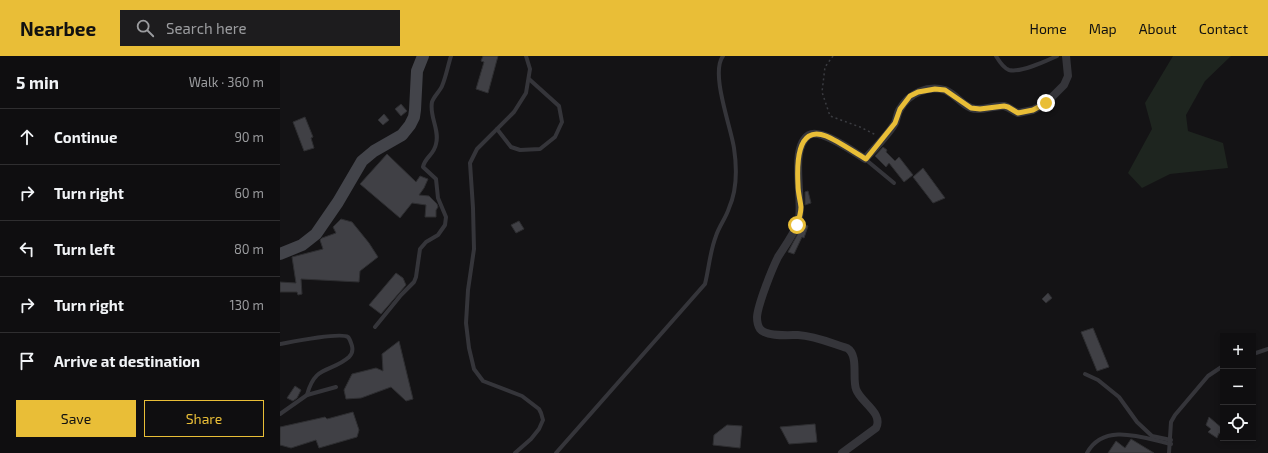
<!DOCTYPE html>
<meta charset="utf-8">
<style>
body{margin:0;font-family:"Exo 2",sans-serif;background:#1d1c1e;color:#f1f3f6}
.controls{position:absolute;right:12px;bottom:12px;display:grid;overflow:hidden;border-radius:0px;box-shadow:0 2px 6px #0003}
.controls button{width:36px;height:36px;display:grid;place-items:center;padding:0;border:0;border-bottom:1px solid #2f2e30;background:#0f0e10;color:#f1f3f6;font:20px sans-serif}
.stop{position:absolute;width:12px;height:12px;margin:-9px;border:3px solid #e9be37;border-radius:50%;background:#fff}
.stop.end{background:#e9be37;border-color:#fff;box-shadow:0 1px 4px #0008}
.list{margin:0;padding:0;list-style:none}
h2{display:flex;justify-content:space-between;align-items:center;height:52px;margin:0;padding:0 16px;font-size:17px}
h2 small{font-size:13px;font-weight:400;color:#9b9c9f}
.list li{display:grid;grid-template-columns:26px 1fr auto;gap:12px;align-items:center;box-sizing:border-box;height:56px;padding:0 16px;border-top:1px solid #2f2e30}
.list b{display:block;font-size:15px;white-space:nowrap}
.list em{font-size:13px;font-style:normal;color:#9b9c9f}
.actions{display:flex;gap:8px;padding:12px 16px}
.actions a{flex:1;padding:9px 0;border:1px solid #e9be37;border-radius:0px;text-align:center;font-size:14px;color:#e9be37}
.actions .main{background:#e9be37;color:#111}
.icon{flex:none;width:22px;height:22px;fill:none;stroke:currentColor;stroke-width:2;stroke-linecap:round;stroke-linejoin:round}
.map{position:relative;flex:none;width:988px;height:397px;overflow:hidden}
header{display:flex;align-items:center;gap:24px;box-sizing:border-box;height:56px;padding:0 20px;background:#e9be37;color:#111}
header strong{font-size:19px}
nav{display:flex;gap:22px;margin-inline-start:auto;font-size:14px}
.search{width:280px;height:36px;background:#1d1c1e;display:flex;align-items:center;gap:10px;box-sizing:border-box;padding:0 14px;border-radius:0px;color:#9b9c9f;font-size:15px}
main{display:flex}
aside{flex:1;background:#0f0e10}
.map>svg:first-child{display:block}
.green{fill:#1e251f}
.building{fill:#404045;stroke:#2e2e31}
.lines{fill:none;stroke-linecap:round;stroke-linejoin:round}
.path{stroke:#3b3c41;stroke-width:1.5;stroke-dasharray:2 3;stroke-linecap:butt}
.service{stroke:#35353a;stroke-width:4}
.minor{stroke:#35353a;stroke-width:8}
.secondary{stroke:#43444a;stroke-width:12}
.route{stroke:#e9be37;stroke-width:5}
</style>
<header>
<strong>Nearbee</strong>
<div class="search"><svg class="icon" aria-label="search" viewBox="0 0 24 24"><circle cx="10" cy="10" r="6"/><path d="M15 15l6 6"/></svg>Search here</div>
<nav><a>Home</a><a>Map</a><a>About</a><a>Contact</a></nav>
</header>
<main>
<aside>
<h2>5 min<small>Walk · 360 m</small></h2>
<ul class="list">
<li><svg class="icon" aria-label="ahead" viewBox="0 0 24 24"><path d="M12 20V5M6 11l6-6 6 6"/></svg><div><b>Continue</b></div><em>90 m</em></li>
<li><svg class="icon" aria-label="right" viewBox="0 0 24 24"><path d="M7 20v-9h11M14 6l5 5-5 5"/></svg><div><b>Turn right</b></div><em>60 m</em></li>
<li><svg class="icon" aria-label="left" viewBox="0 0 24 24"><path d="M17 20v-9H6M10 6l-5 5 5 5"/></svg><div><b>Turn left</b></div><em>80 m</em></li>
<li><svg class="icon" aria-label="right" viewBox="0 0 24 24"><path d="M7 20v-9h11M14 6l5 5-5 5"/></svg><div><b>Turn right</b></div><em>130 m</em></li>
<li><svg class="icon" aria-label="arrive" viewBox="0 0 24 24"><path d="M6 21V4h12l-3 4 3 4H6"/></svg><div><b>Arrive at destination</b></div></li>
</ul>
<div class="actions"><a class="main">Save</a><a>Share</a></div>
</aside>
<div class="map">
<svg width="988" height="397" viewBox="0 0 988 397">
<rect width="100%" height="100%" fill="#141315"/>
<!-- green -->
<path class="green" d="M893 0H951L925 25 906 59 908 75 943 87 948 112 890 118 862 132 848 117 872 73 865 47Z"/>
<!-- building -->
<g class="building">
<path d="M203 0H218L208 37 196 33 204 6 201 5Z"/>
<path d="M121 48 127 55 121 60 115 53Z"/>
<path d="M104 58 109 64 103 69 98 64Z"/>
<path d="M25 61 33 81 31 82 34 92 24 95 13 66Z"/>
<path d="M603 91 607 94 606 96 615 105 619 101 633 119 624 126 609 107 606 111 595 100Z"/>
<path d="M107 98 136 126 140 120 148 123 144 132 139 139 149 140 157 148 158 151 156 154V161H145L146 149 132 147 120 162 80 128Z"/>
<path d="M643 112 665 142 653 147 633 121Z"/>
<path d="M528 135 531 147 525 149V136Z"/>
<path d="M61 163 72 166 89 187 98 201 80 215 79 226 21 223 22 238 18 239 17 236H0V226L16 227 12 201 43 193 40 184 42 182 56 177 53 171Z"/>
<path d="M239 165 244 173 236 177 231 169Z"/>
<path d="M523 168 528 170 524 182 522 181 514 198 508 196Z"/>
<path d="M116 217 123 222 126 229 101 258 89 249Z"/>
<path d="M768 237 772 242 766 247 762 243Z"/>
<path d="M813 272 829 311 817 315 801 276Z"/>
<path d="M119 285 133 343 126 345 111 331 81 342 66 343 64 334 72 318 96 312 103 315 102 298Z"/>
<path d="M15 330 21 334 17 342 13 345 7 342Z"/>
<path d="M73 356 79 374 77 381 39 392 36 384 11 392 0 389V371L45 361 47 363Z"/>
<path d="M929 361 943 373V379L939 377 937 382 928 376 931 373 926 369Z"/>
<path d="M535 368 537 386 509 388 500 371Z"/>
<path d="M447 369 462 370 460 392 433 389 434 379Z"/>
<path d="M851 383 874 397H828L836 385 845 392Z"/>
</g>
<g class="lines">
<!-- path -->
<path class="path" d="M553 0 545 11 542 36 550 60 580 71 596 79"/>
<!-- service -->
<g class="service">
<path d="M716 0C719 5 723 12 729 14 741 17 766 5 777 0"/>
<path d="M217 73 231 91 240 94 260 93 275 81 282 66 279 50 249 23"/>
<path d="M585 103 614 127"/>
<path d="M95 271 121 239 134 226 136 221 140 193 146 186 158 179 165 169 166 161 158 142 156 123 143 111C145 101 154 99 156 88 160 74 149 60 152 46 154 40 160 35 162 30 166 21 168 9 171 0"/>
<path d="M0 288C11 286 60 276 68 281 70 283 71 287 72 290 73 294 72 298 69 301 51 317 35 308 27 339"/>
<path d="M973 298 988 293"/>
<path d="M805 318 818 324 839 341 857 366 872 380 891 384"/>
<path d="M0 358 27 339 56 331"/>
<path d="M235 397 251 383 259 373 263 364 261 357 259 353 242 340 203 325 194 313 189 292 186 267 188 234 194 193 193 152 190 107 197 93 234 56 246 37 250 13 246 0"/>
<path d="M276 397 425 228C429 212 430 195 436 180 439 170 446 162 449 152 457 134 457 112 454 92 451 71 430 17 443 0"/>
<path d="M807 397C824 366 863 382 891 388"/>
<path d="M889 397 891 366 895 359 928 320 943 310"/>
</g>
<!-- minor -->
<path class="minor" d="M562 397 596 372C604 357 580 346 576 333 572 322 579 299 567 292 551 287 535 280 518 279 509 279 486 281 480 273 478 270 477 264 477 261 478 248 492 213 498 201 505 190 513 179 518 167 525 147 508 92 529 79 541 72 574 96 585 103 594 93 609 78 615 67 617 63 617 57 620 53 629 37 648 29 665 34 675 38 681 48 691 52 701 56 713 49 724 50 729 51 733 55 738 57L753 54 766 47 784 29 788 20 786 0"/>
<!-- secondary -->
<path class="secondary" d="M0 198 22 189 36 178 58 146 82 105 94 95 122 79 130 69 134 61 135 54 137 15 143 0"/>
</g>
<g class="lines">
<!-- route -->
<path class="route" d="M517 169C519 163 521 157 521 151 520 143 518 137 518 129 517 111 516 68 546 80 558 85 574 96 586 103L615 67 620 53 630 40 638 36 655 33 665 34 691 52 700 53 724 50 728 51 738 57 753 54 766 47"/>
</g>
</svg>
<div class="controls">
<button>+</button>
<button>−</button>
<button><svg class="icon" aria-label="locate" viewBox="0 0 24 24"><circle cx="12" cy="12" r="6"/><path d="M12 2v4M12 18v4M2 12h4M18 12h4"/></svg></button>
</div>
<div class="stop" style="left:517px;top:169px"></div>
<div class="stop end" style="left:766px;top:47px"></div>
</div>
</main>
